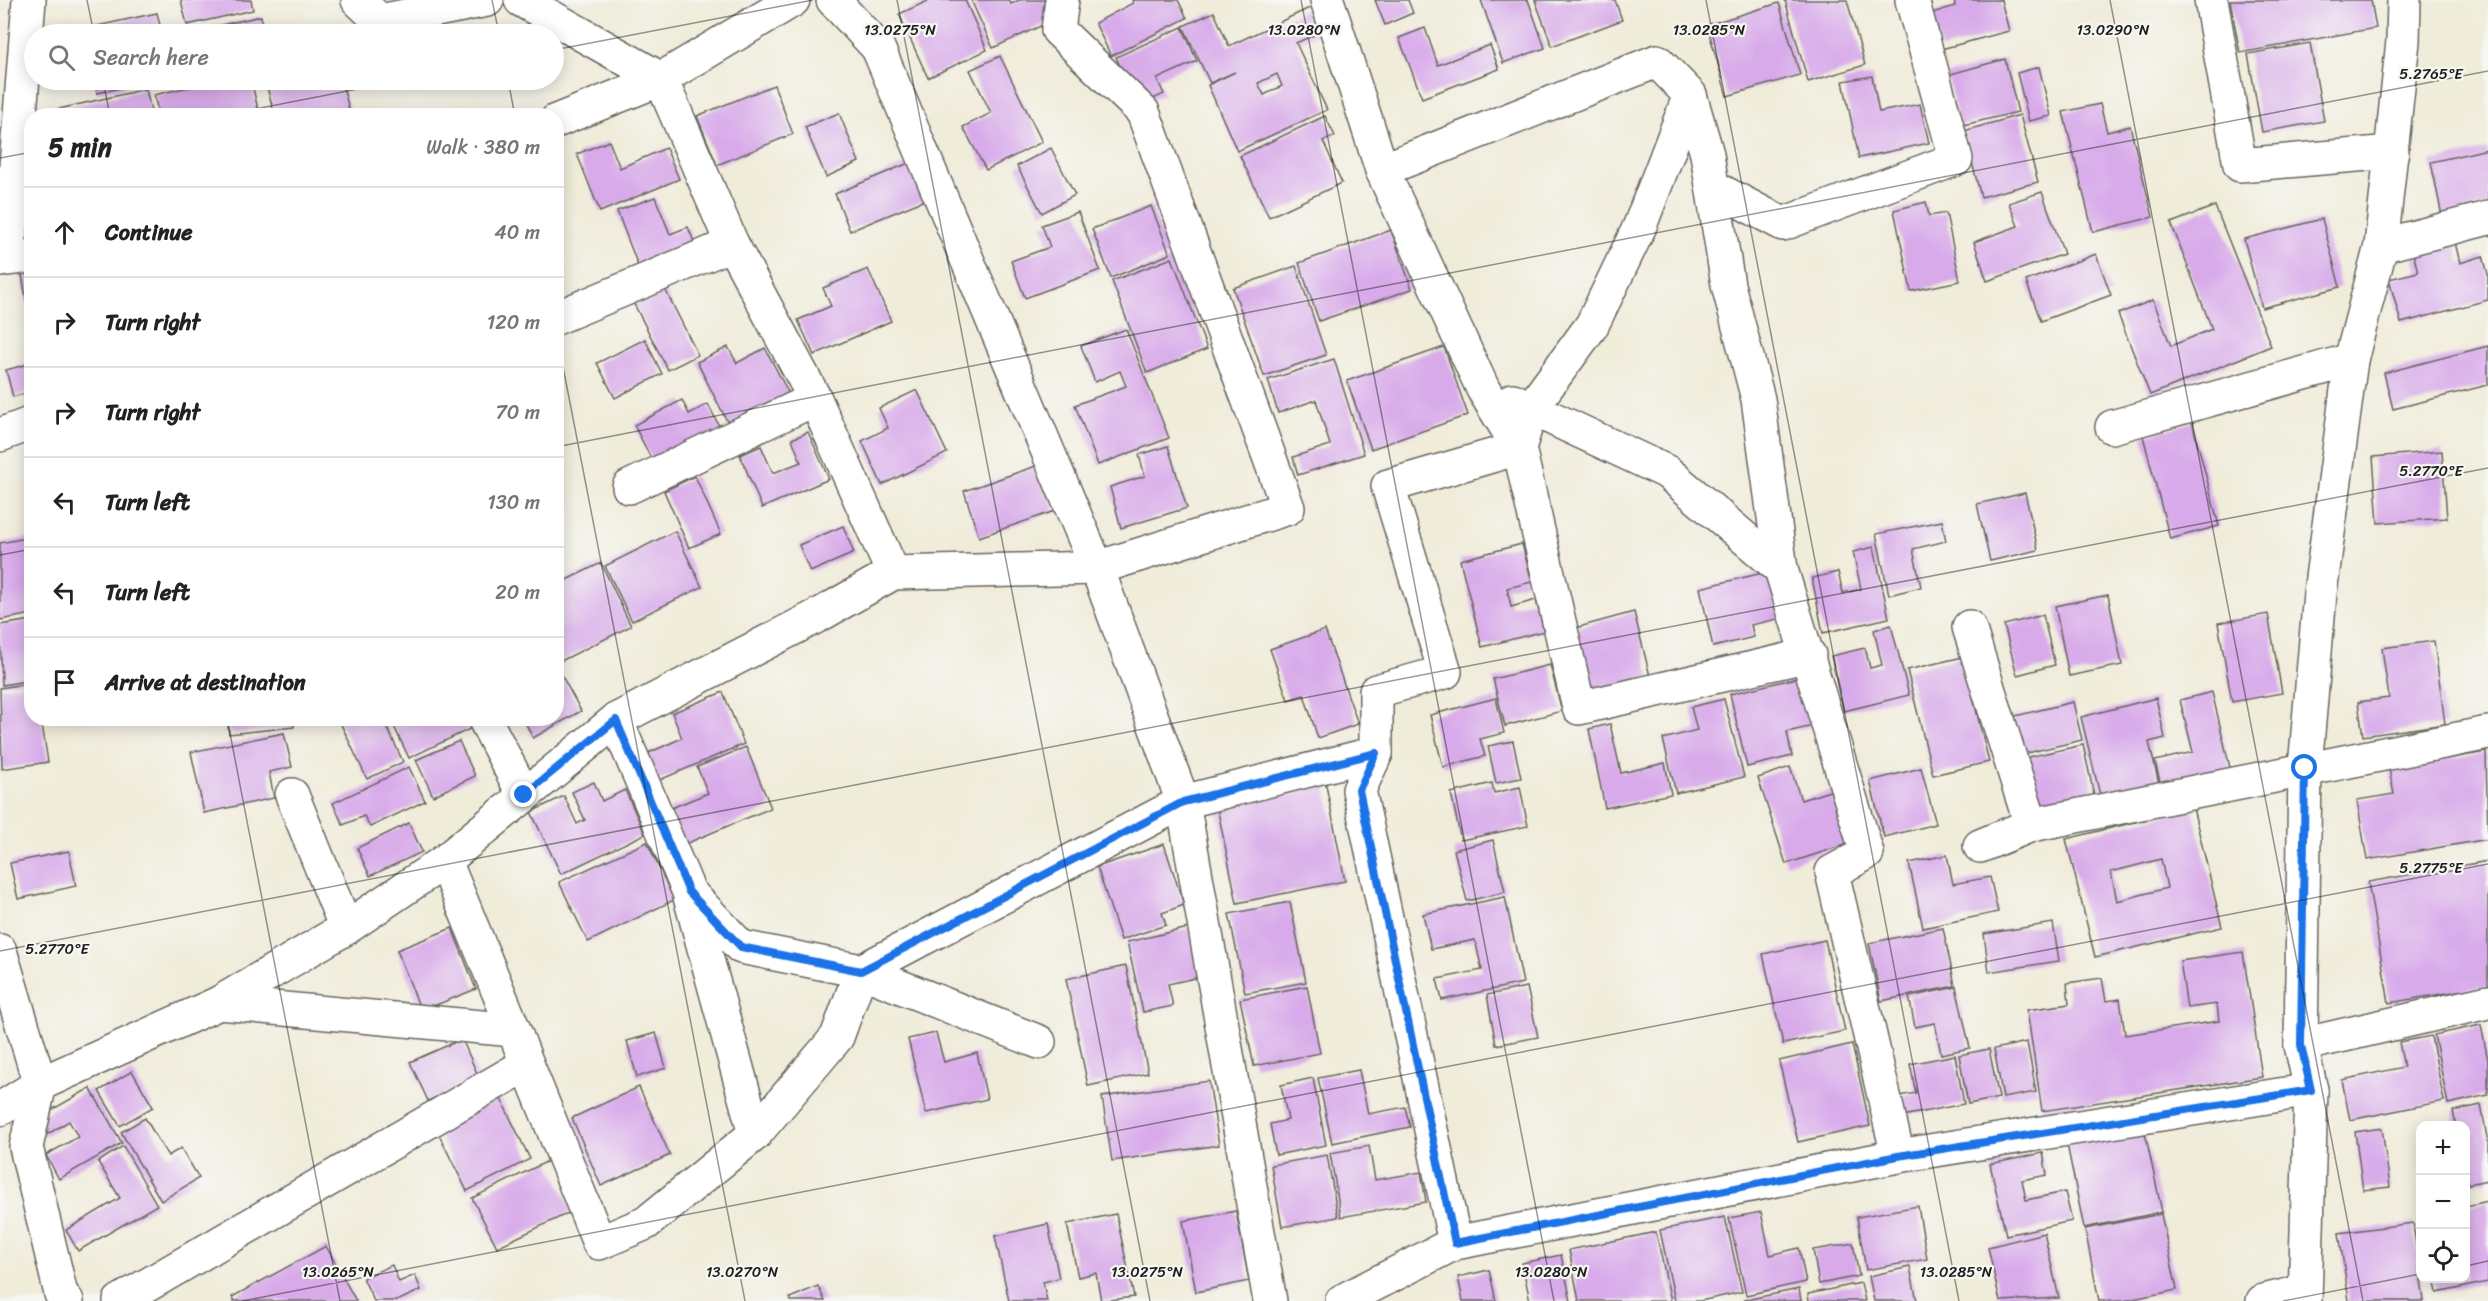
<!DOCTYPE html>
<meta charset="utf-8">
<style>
body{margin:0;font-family:Sriracha,sans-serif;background:#f6f6f6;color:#222}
.controls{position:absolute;right:18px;bottom:18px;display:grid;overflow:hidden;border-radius:12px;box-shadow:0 3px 15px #0003}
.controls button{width:54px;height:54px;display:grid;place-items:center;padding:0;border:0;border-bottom:2px solid #e0e0e0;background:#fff;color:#222;font:30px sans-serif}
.stop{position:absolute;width:18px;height:18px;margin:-14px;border:4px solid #1a73e8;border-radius:50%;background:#fff}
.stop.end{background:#1a73e8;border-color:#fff;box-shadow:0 2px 6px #0008}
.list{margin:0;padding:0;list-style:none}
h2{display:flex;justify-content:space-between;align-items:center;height:78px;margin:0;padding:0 24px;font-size:26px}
h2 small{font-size:20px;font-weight:400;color:#767676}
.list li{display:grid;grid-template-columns:39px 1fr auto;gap:18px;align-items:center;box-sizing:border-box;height:90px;padding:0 24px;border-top:2px solid #e0e0e0}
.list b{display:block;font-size:22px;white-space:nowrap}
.list em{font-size:20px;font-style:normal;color:#767676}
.icon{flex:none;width:33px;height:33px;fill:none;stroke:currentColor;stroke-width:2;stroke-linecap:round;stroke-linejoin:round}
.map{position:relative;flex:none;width:2488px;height:1301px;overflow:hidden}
.search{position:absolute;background:#fff;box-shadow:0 3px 15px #0003;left:24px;top:24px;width:540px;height:66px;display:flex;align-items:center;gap:15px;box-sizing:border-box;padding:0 21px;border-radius:33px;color:#767676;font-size:22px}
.panel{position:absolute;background:#fff;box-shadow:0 3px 15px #0003;left:24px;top:108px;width:540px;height:618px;border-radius:24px}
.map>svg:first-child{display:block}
.building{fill:#d8aaea;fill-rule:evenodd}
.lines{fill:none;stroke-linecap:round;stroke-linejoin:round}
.minor-casing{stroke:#66655e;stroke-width:36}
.minor{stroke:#fff;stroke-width:33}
.route{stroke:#1a73e8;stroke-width:8}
.ticks{fill:none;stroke:#1c1c1c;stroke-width:1.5;stroke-opacity:0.45}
.ticks-label{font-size:15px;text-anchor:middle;fill:#1c1c1c;stroke:#f6f6f2;stroke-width:4.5;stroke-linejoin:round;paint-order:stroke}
</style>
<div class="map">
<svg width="2488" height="1301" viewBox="0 0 2488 1301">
<rect width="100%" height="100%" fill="#f6f6f2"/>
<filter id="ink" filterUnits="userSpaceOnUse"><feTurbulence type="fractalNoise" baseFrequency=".0167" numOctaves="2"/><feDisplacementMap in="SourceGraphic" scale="12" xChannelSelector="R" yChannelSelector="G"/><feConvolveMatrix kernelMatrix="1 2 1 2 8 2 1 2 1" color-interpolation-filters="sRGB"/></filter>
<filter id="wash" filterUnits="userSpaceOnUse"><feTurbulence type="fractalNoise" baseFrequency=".008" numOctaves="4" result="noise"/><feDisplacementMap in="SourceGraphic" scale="24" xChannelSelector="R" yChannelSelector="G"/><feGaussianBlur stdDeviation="1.35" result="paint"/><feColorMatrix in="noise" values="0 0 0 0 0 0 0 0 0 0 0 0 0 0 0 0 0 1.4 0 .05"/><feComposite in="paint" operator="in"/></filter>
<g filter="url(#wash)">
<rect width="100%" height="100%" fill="#f0ecda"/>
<g id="blocks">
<!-- building -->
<g class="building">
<path d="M181 0H251L253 10 187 25Z"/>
<path d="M930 0H965L987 50 928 78 899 14Z"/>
<path d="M971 0H1009L1011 4 1019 0H1047L1056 19 993 48Z"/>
<path d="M1132 0H1178L1187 18 1111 56 1095 23 1133 3Z"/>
<path d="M1375 0H1408L1413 13 1385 25Z"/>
<path d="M1481 0H1528L1545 48 1503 63Z"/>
<path d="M1535 0H1615L1622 20 1552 46Z"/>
<path d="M1785 0H1847L1865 65 1808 82Z"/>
<path d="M1954 0H2001L2009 31 1941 49 1932 13 1955 6Z"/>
<path d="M2230 0H2371L2376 28 2240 53Z"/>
<path d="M1320 3 1332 27 1296 43 1327 110 1237 151 1208 85 1235 72 1210 83 1183 26 1214 12 1229 46ZM1277 74 1282 86 1264 95 1258 83Z"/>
<path d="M1779 3 1800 75 1727 96 1707 25Z"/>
<path d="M157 13 162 34H84L83 29Z"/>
<path d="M261 16 265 34H182Z"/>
<path d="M1182 27 1197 61 1157 79 1164 94 1138 106 1116 57Z"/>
<path d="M1425 28 1438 65 1490 45 1499 69 1422 98 1399 38Z"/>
<path d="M2310 43 2324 121 2262 132 2248 54Z"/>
<path d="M1000 56 1042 142 986 170 963 127 991 113 970 70Z"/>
<path d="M2005 59 2018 112 1959 126 1947 75Z"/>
<path d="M2039 67 2051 116 2029 121 2017 73Z"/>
<path d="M1872 76 1879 112 1920 104 1929 143 1859 158 1843 81Z"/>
<path d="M94 80H156L97 93Z"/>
<path d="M219 80H251L258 109 231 116H159L154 95Z"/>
<path d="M265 80H341L351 116H275Z"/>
<path d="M774 85 793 134 717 165 697 116Z"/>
<path d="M146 89 152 116 37 114Z"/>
<path d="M2100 104 2107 132 2130 126 2153 217 2093 232 2063 112Z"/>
<path d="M839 113 859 162 826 177 805 127Z"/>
<path d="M2020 115 2038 182 1981 197 1964 131Z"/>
<path d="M1325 116 1335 136 1323 141 1342 183 1269 217 1240 156Z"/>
<path d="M609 141 620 168 666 148 679 179 600 212 577 154Z"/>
<path d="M1051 148 1075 195 1042 213 1017 166Z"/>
<path d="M2488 149V206L2442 216 2431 162Z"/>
<path d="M916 160 932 197 850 231 835 194Z"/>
<path d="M2042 192 2064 254 1987 281 1974 242 2018 226 2009 203Z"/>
<path d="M655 197 670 234 688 227 697 249 640 271 617 211Z"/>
<path d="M1926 202 1929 216 1946 213 1960 281 1911 291 1894 210Z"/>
<path d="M1151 206 1170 254 1111 278 1092 229Z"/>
<path d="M2215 206 2271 346 2150 395 2118 314 2153 300 2171 346 2212 329 2171 223Z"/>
<path d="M1078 212 1100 270 1025 298 1011 261 1050 247 1042 225Z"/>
<path d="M2322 219 2340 287 2262 308 2244 239Z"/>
<path d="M1391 230 1412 289 1319 321 1299 263Z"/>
<path d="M2454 238 2460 263 2483 256 2488 274V300L2401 323 2389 279 2418 272 2412 249Z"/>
<path d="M2096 254 2111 295 2041 321 2026 281Z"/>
<path d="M1172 258 1207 349 1147 373 1112 281Z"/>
<path d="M1296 266 1326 355 1264 376 1233 288Z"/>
<path d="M32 267V322H30L21 269Z"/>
<path d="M868 269 891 321 814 355 798 320 831 306 823 288Z"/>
<path d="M664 287 698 355 668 370 633 302Z"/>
<path d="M1126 329 1169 438 1098 465 1075 405 1126 386 1120 371 1095 382 1081 346Z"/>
<path d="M645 339 662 374 615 398 597 363Z"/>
<path d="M2488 346V385L2393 409 2384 373Z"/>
<path d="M728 347 737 363 765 348 790 396 730 427 697 362Z"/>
<path d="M1444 347 1468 415 1371 449 1347 381Z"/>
<path d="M1334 359 1364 454 1298 475 1293 457 1330 445 1316 400 1278 413 1268 380Z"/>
<path d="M32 363V391L13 397 6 370Z"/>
<path d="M917 390 947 453 882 485 862 441 888 428 879 408Z"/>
<path d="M682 400 689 414 708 404 722 432 655 466 634 425Z"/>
<path d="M2192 422 2219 526 2170 539 2143 436Z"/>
<path d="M808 432 829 479 762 508 740 455 761 446 773 473 801 462 792 439Z"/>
<path d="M1168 446 1187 508 1121 528 1110 487 1145 476 1139 455Z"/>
<path d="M2442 451 2447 518 2378 523 2373 457Z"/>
<path d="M1039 465 1055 511 979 537 964 491Z"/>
<path d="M695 476 721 534 689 548 664 491Z"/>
<path d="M2025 493 2038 550 1990 561 1977 504Z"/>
<path d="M1942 521 1946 541 1913 549 1921 587 1889 595 1876 534Z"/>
<path d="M843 526 854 553 810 572 799 545Z"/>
<path d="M675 531 702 587 632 621 605 566Z"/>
<path d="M32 537V614L0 620V543Z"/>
<path d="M1522 544 1532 582 1507 588 1511 607 1536 600 1544 631 1482 647 1460 560Z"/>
<path d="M1874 547 1889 618 1823 633 1812 578 1838 572 1843 593 1861 589 1853 552Z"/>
<path d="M601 563 631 626 561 661 556 652V585Z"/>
<path d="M1771 571 1782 618 1751 625 1754 637 1713 647 1700 588Z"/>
<path d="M2108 595 2122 665 2069 676 2055 606Z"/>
<path d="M1634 612 1651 680 1592 694 1575 628Z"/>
<path d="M2268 614 2282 693 2232 702 2218 623Z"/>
<path d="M2043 615 2055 665 2017 675 2004 625Z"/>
<path d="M32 620V680L2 685 0 625Z"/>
<path d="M1891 625 1909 695 1844 711 1831 656 1865 648 1870 668 1882 665 1874 630Z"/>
<path d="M1325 630 1358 724 1318 738 1304 695 1288 700 1270 649Z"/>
<path d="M2434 641 2445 724 2363 736 2358 702 2389 698 2382 648Z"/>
<path d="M1963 657 1989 762 1933 775 1907 670Z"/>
<path d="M556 665 581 711 533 738 523 718H556Z"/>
<path d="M1550 665 1562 711 1505 726 1493 679Z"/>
<path d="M1801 677 1813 726 1787 732 1792 756 1747 767 1730 694Z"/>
<path d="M32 683V718H41L48 762 2 769 0 688Z"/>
<path d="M723 692 744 744 655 782 644 755 682 738 672 713Z"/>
<path d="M2212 692 2231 772 2162 790 2155 761 2193 752 2180 700Z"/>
<path d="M1496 698 1504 733 1480 739 1485 756 1443 767 1430 715Z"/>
<path d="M2156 698 2165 738 2149 742 2159 784 2101 799 2081 717Z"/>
<path d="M1724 699 1744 777 1676 793 1663 739 1697 730 1691 707Z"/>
<path d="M2073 702 2082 740 2019 755 2011 717Z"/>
<path d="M227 718H293L294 727 229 734Z"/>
<path d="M338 718H383L403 762 367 779Z"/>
<path d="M390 718H467L472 728 409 758Z"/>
<path d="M1610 724 1621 773 1665 763 1671 794 1605 808 1589 729Z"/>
<path d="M284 733 292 767 269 772 274 798 204 813 191 752Z"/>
<path d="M459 741 475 776 433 796 416 760Z"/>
<path d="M1513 741 1521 778 1496 783 1488 746Z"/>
<path d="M2083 745 2096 804 2037 817 2024 758Z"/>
<path d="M746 747 771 808 685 844 669 809 708 793 697 767Z"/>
<path d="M2486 752 2488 839 2367 860 2357 800 2394 794 2389 769Z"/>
<path d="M409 767 425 801 370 827 364 816 343 825 333 803Z"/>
<path d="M1790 767 1801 800 1833 790 1850 843 1786 864 1758 778Z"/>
<path d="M1921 768 1936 824 1884 837 1870 781Z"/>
<path d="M1325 780 1345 881 1237 903 1216 802Z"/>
<path d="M594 782 602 801 625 790 645 834 561 874 531 812 564 796 577 824 585 820 572 792Z"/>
<path d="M1492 783 1494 793 1520 787 1528 826 1461 840 1451 793Z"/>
<path d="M2193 808 2222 927 2095 957 2066 839ZM2161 859 2167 888 2117 901 2111 872Z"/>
<path d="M409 823 422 852 370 876 357 848Z"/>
<path d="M1493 840 1505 892 1467 901 1454 850Z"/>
<path d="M647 842 674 900 588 942 559 882Z"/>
<path d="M1164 844 1184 905 1162 913 1166 925 1121 940 1097 867Z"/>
<path d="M69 851 76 886 18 899 10 863Z"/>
<path d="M1947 855 1953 884 1990 877 1998 912 1923 928 1909 863Z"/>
<path d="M2488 861V986L2389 1003 2368 882Z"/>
<path d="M1505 897 1523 983 1442 1000 1437 979 1482 970 1475 940 1431 949 1423 914Z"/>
<path d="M1290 902 1306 982 1245 993 1229 914Z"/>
<path d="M2053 923 2059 961 1989 972 1984 934Z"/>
<path d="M1193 927 1204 976 1168 984 1173 1006 1143 1012 1127 942Z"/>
<path d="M452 928 476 989 421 1011 397 950Z"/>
<path d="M1943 928 1955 986 1881 1001 1869 943Z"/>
<path d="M1825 940 1845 1031 1783 1044 1763 954Z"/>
<path d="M2243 952 2262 1077 2042 1111 2027 1010 2069 1004 2067 983 2102 978 2106 1001 2120 999 2125 1035 2219 1021 2217 1004 2187 1008 2180 961Z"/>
<path d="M1126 966 1148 1073 1088 1086 1066 979Z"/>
<path d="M1307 986 1320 1053 1254 1066 1240 999Z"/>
<path d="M1527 987 1538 1037 1496 1045 1487 995Z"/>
<path d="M1956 987 1970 1048 1941 1054 1935 1023 1915 1027 1909 997Z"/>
<path d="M2481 1025 2488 1060V1095L2448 1104 2434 1035Z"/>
<path d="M656 1033 666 1068 637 1077 627 1041Z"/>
<path d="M936 1033 944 1062 977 1053 987 1099 926 1113 908 1039Z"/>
<path d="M2431 1036 2444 1101 2350 1120 2342 1080 2404 1067 2399 1042Z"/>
<path d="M462 1039 479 1078 428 1101 410 1062Z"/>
<path d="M2027 1042 2036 1092 2003 1098 1994 1049Z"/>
<path d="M1852 1044 1870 1126 1798 1142 1779 1061Z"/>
<path d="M1989 1049 1999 1098 1968 1104 1959 1055Z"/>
<path d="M1955 1055 1964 1104 1902 1116 1899 1096 1916 1093 1910 1064Z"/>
<path d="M1359 1070 1368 1114 1405 1107 1410 1127 1332 1143 1318 1078Z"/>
<path d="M132 1071 153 1107 120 1126 99 1091Z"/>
<path d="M1313 1078 1326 1145 1276 1155 1270 1124 1288 1120 1281 1085Z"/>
<path d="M1209 1081 1219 1145 1112 1161 1102 1097Z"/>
<path d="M639 1087 670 1155 601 1186 572 1118Z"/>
<path d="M90 1088 122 1143 59 1179 46 1155 78 1137 69 1121 43 1137 34 1120Z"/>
<path d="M500 1097 530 1159 467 1191 436 1129Z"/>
<path d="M2481 1105 2488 1143V1180L2468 1184 2466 1170V1126H2456L2453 1111Z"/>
<path d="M145 1118 168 1156 181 1148 199 1178 161 1201 121 1132Z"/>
<path d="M2144 1128 2162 1212 2084 1228 2067 1144Z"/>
<path d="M2382 1128 2390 1187 2363 1190 2355 1132Z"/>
<path d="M123 1146 157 1205 78 1251 66 1230 120 1198 98 1162Z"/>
<path d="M1369 1146 1375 1180 1421 1172 1426 1202 1341 1217 1330 1153Z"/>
<path d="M2043 1153 2047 1175 2022 1180 2026 1200 2065 1192 2072 1221 2006 1235 1990 1164Z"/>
<path d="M1327 1155 1338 1217 1282 1227 1271 1165Z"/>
<path d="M548 1161 573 1211 497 1247 472 1198Z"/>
<path d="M2488 1201V1282L2437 1293 2434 1278H2466V1206Z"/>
<path d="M1918 1206 1927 1259 1866 1270 1857 1217Z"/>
<path d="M1236 1211 1249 1281 1196 1292 1183 1221Z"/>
<path d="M1761 1212 1770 1255 1799 1248 1806 1282 1746 1295 1729 1218Z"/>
<path d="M1116 1214 1134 1297 1101 1301 1096 1273 1078 1277 1067 1224Z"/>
<path d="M2161 1214 2177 1290 2123 1301H2099L2085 1229Z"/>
<path d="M1725 1217 1742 1292 1700 1301H1675L1660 1230Z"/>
<path d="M2413 1223 2424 1301H2349L2339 1233Z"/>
<path d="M1048 1224 1059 1278 1043 1282 1047 1301H1009L995 1236Z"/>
<path d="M1656 1232 1671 1301H1579L1569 1250Z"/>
<path d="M2044 1233 2059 1298 2000 1301 1988 1247Z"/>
<path d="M1853 1243 1859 1276 1819 1284 1813 1250Z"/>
<path d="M326 1246 356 1301H234L232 1297Z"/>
<path d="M1561 1255 1571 1301H1530L1522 1263Z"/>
<path d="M392 1265 399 1282 415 1275 421 1290 397 1301H374L363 1278Z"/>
<path d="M1910 1267 1917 1301H1874L1869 1276Z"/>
<path d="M1489 1270 1496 1301H1463L1458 1277Z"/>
<path d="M1861 1283 1865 1301H1809L1808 1294Z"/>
<path d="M818 1286 825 1301H791L790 1298Z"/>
<path d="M1799 1289 1801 1301H1746L1745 1300Z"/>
</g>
</g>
</g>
<g filter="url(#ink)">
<use href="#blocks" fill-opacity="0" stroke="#66655e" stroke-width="1.5"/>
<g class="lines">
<!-- minor casing -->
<g class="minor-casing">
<g id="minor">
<path d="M358 0 380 21 487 0"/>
<path d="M521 0 661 79 732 244 556 318"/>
<path d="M833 0 878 48 1097 568 1183 802 1270 1301"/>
<path d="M1327 0 1382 170 1483 389 1519 448 1579 708 1809 655"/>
<path d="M2211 0 2240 165 2392 152"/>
<path d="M556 121 661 79 793 0"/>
<path d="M1713 187 1783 224 1956 159 1912 0"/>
<path d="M732 244 815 399 893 573"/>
<path d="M2381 246 2488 218"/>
<path d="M0 260 11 230 29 0"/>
<path d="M0 260 32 256"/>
<path d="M1513 400 1667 472 1781 569"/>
<path d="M2112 427 2351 360"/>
<path d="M0 435 32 423"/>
<path d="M1519 448 1532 407 1592 325 1639 228 1690 95"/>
<path d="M629 487 815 399"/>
<path d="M1969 627 2031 825"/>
<path d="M484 718 524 795"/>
<path d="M616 720 689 892 741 947 861 971 1039 1042"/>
<path d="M1376 753 1359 790 1455 1243"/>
<path d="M292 795 346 928"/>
<path d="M1980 846 2031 825 2488 733"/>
<path d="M445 861 514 1030"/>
<path d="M690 897 755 1134"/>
<path d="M0 951 40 1084 26 1147 61 1294 67 1301"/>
<path d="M2301 1045 2488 1002"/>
<path d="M527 1064 599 1243 646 1223 755 1134 837 1037 861 971 1183 802 1376 753V691L1445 672 1388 486 1519 448"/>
<path d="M0 1109 40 1084 219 1003 346 928 445 861 616 720 823 613 893 573 1097 568 1288 508 1143 112 1058 30 1062 0"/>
<path d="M1898 1156 2311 1090"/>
<path d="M120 1301 527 1064 514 1030 219 1003"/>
<path d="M1342 1301 1455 1243 1898 1156 1832 872 1867 853 1781 569 1758 399 1728 285 1707 154 1690 95 1657 61 1382 170"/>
<path d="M2263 1301 2305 1291"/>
<path d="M2305 1301 2311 1090 2301 1045 2305 768 2320 593 2351 360 2381 246 2403 41 2404 0"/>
</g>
</g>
<!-- minor -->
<use href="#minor" class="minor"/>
</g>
</g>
<g class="lines" filter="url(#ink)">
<!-- route -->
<path class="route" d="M524 795 616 720 689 892 741 947 861 971 1183 802 1376 753 1359 790 1455 1243 1898 1156 2311 1090 2301 1045 2305 768"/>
</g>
<!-- ticks -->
<path class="ticks" d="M87 0 94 34M492 0 499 34M897 0 1150 1301M1301 0 1554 1301M1706 0 1959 1301M2110 0 2363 1301M554 50 813 0M103 80 110 116M508 80 515 116M219 116 404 80M0 158 32 152M556 331 745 1301M556 447 2488 71M0 555 32 549M227 718 340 1301M0 951 2488 468M2466 1266 2488 1261M242 1301 2488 864M2283 1301 2420 1274"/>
<g class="ticks-label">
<text x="900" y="35">13.0275°N</text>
<text x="1304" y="35">13.0280°N</text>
<text x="1709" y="35">13.0285°N</text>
<text x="2113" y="35">13.0290°N</text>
<text x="2431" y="79">5.2765°E</text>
<text x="2431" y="476">5.2770°E</text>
<text x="2431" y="873">5.2775°E</text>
<text x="57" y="954">5.2770°E</text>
<text x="338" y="1277">13.0265°N</text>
<text x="742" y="1277">13.0270°N</text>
<text x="1147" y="1277">13.0275°N</text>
<text x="1551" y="1277">13.0280°N</text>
<text x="1956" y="1277">13.0285°N</text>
</g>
</svg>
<div class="controls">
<button>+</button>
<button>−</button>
<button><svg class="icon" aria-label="locate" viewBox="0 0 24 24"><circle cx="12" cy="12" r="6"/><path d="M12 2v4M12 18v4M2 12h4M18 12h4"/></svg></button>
</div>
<div class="stop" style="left:2305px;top:768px"></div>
<div class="stop end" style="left:524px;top:795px"></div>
<div class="search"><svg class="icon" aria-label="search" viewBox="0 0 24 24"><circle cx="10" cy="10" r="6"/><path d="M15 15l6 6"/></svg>Search here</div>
<section class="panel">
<h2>5 min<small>Walk · 380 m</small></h2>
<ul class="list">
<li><svg class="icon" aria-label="ahead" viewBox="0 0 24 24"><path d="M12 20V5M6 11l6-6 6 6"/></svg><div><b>Continue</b></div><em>40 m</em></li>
<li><svg class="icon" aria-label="right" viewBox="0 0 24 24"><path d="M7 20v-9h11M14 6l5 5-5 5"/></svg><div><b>Turn right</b></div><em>120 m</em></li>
<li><svg class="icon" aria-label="right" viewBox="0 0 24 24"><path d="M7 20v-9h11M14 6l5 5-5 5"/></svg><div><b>Turn right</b></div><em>70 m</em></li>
<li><svg class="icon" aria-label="left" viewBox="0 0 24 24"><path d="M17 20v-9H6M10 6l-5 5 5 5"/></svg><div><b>Turn left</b></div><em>130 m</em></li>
<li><svg class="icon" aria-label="left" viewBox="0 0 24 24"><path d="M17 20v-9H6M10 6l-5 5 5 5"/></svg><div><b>Turn left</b></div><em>20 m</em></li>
<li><svg class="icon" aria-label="arrive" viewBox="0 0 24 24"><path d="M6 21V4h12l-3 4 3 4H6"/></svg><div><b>Arrive at destination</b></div></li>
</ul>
</section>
</div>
